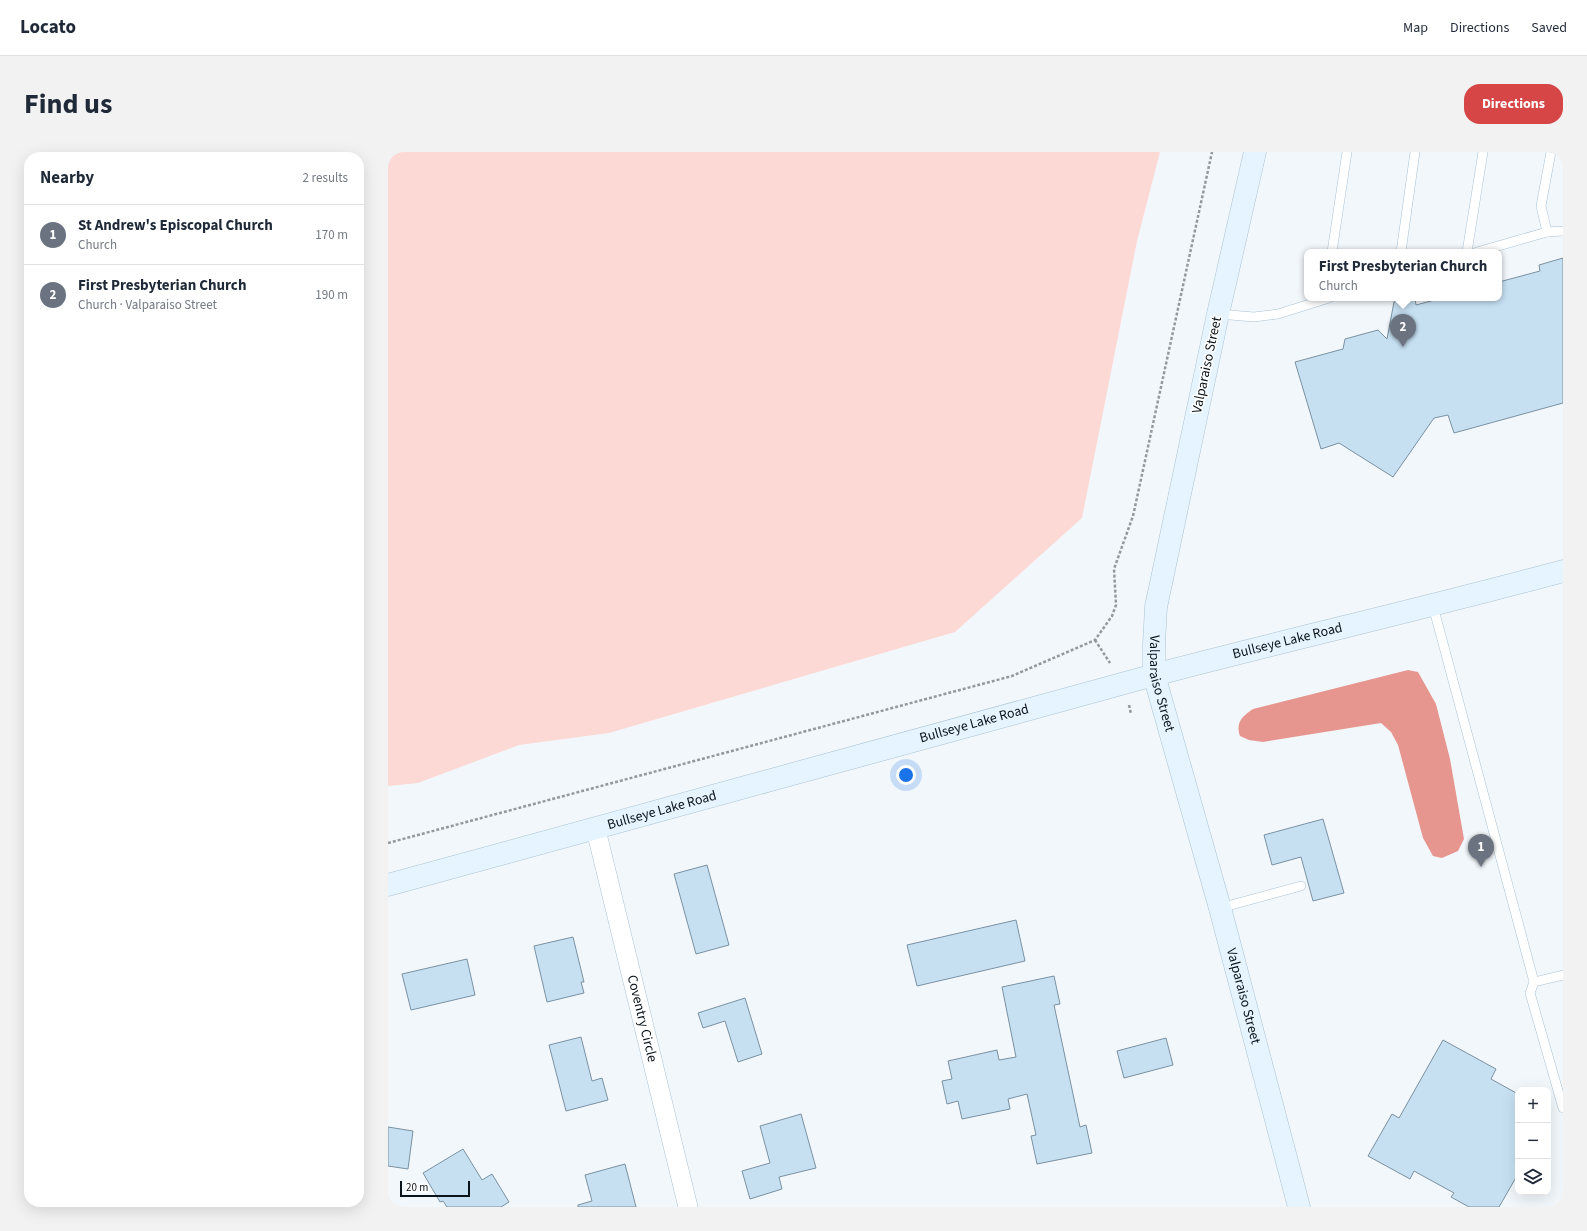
<!DOCTYPE html>
<meta charset="utf-8">
<style>
body{margin:0;font-family:"Source Sans 3",sans-serif;background:#f2f2f3;color:#1f2937}
.controls{position:absolute;right:12px;bottom:12px;display:grid;overflow:hidden;border-radius:8px;box-shadow:0 4px 16px #0002}
.controls button{width:36px;height:36px;display:grid;place-items:center;padding:0;border:0;border-bottom:1px solid #e0e1e3;background:#fff;color:#1f2937;font:20px sans-serif}
.scale{position:absolute;left:12px;bottom:10px;width:70px;box-sizing:border-box;padding-left:4px;border:2px solid #0a1319;border-top:0;font-size:11px;line-height:14px;white-space:nowrap;color:#0a1319;-webkit-text-stroke:3px #fff;paint-order:stroke}
.you{position:absolute;left:518px;top:623px;width:14px;height:14px;margin:-10px;border:3px solid #fff;border-radius:50%;background:#1a73e8;box-shadow:0 0 0 6px #1a73e833}
.badge{display:grid;place-items:center;width:26px;height:26px;border-radius:50%;background:#d64646;color:#fff;font-size:13px;font-weight:700}
.pin{position:absolute;translate:-50% -33px;filter:drop-shadow(0 1px 2px #0008)}
.pin::after{content:'';position:absolute;top:21px;width:14px;height:12px;background:inherit;clip-path:polygon(0 0,100% 0,50% 100%)}
.popup{position:absolute;left:916px;top:97px;width:198px;height:52px;box-sizing:border-box;display:grid;place-content:center;border-radius:8px;background:#fff;filter:drop-shadow(0 1px 3px #0005);font-size:13px;white-space:nowrap;color:#747a83}
.popup b{font-size:15px;color:#1f2937}
.popup::after{content:'';position:absolute;left:50%;top:100%;margin-left:-8px;border:8px solid transparent;border-top-color:#fff}
.list{margin:0;padding:0;list-style:none}
h2{display:flex;justify-content:space-between;align-items:center;height:52px;margin:0;padding:0 16px;font-size:17px}
h2 small{font-size:13px;font-weight:400;color:#747a83}
.list li{display:grid;grid-template-columns:26px 1fr auto;gap:12px;align-items:center;box-sizing:border-box;height:60px;padding:0 16px;border-top:1px solid #e0e1e3}
.list b{display:block;font-size:15px;white-space:nowrap}
.list p{margin:0;font-size:13px;white-space:nowrap;color:#747a83}
.list em{font-size:13px;font-style:normal;color:#747a83}
.icon{flex:none;width:22px;height:22px;fill:none;stroke:currentColor;stroke-width:2;stroke-linecap:round;stroke-linejoin:round}
.map{position:relative;flex:none;width:1175px;height:1055px;overflow:hidden;border-radius:16px}
header{display:flex;align-items:center;gap:24px;box-sizing:border-box;height:56px;padding:0 20px;background:#fff;border-bottom:1px solid #e0e1e3}
header strong{font-size:19px}
nav{display:flex;gap:22px;margin-inline-start:auto;font-size:14px}
.intro{display:flex;align-items:center;justify-content:space-between;box-sizing:border-box;height:96px;padding:0 24px}
h1{margin:0;font-size:28px}
.button{padding:10px 18px;border-radius:16px;background:#d64646;color:#fff;font-size:14px;font-weight:700}
main{display:flex;gap:24px;padding:0 24px}
aside{flex:1;background:#fff;border-radius:16px;box-shadow:0 4px 16px #0002}
.map>svg:first-child{display:block}
.green{fill:#fcd9d5}
.water{fill:#e7968f}
.building{fill:#c6e0f2;stroke:#7a91a2}
.lines{fill:none;stroke-linecap:round;stroke-linejoin:round}
.lane-casing{stroke:#aac2d4;stroke-width:10}
.street-casing{stroke:#aac2d4;stroke-width:20}
.secondary-casing{stroke:#aac2d4;stroke-width:23}
.path{stroke:#93999e;stroke-width:2.5;stroke-dasharray:3 2;stroke-linecap:butt}
.lane{stroke:#fff;stroke-width:9}
.street{stroke:#fff;stroke-width:19}
.secondary{stroke:#e5f4fe;stroke-width:22}
.labels{text-anchor:middle;dominant-baseline:central;stroke-width:3;stroke-linejoin:round;paint-order:stroke}
.street-label{font-size:14px;fill:#0a1319;stroke:#fff}
</style>
<header>
<strong>Locato</strong>
<nav><a>Map</a><a>Directions</a><a>Saved</a></nav>
</header>
<div class="intro"><h1>Find us</h1><a class="button">Directions</a></div>
<main>
<aside>
<h2>Nearby<small>2 results</small></h2>
<ul class="list">
<li><span class="badge" style="background:#6b7280">1</span><div><b>St Andrew's Episcopal Church</b><p>Church</p></div><em>170 m</em></li>
<li><span class="badge" style="background:#6b7280">2</span><div><b>First Presbyterian Church</b><p>Church · Valparaiso Street</p></div><em>190 m</em></li>
</ul>
</aside>
<div class="map">
<svg width="1175" height="1055" viewBox="0 0 1175 1055">
<rect width="100%" height="100%" fill="#f2f7fb"/>
<!-- green -->
<path class="green" d="M0 0H772L749 89 694 366 567 480 221 581 131 593 30 631 0 634Z"/>
<!-- water -->
<path class="water" d="M1020 518 1030 520 1048 552 1062 607 1076 687 1070 699 1054 706 1045 704 1035 686 1010 593 1003 580 993 571 875 590 861 588 852 584C847 570 855 564 865 557Z"/>
<!-- building -->
<g class="building">
<path d="M1175 106V251L1066 281 1060 263 1046 266 1005 325 951 291 933 297 907 210 955 197 957 187 990 178 999 187 1006 150 1027 146 1028 153 1054 146H1111V130L1152 119 1151 113Z"/>
<path d="M935 667 956 741 925 749 913 705 884 713 876 683Z"/>
<path d="M319 713 341 793 308 802 286 722Z"/>
<path d="M628 768 637 809 529 834 519 793Z"/>
<path d="M185 785 196 830H193L196 841 159 850 146 794Z"/>
<path d="M79 807 87 843 23 858 14 822Z"/>
<path d="M666 824 672 852 666 853 692 975 698 973 704 1001 649 1012 643 984 648 983 639 942 620 947 622 957 574 967 570 949 559 952 554 929 564 927 560 909 609 898 611 908 628 905 614 835Z"/>
<path d="M357 846 374 902 350 910 337 869 315 876 310 861Z"/>
<path d="M193 885 204 929 214 926 220 948 178 959 161 893Z"/>
<path d="M778 886 785 913 736 926 729 899Z"/>
<path d="M1055 888 1108 917 1103 927 1130 942V1004L1127 1009 1130 1011V1022L1111 1055H1081L1063 1045 1066 1041 1026 1019 1022 1027 980 1004 1004 962 1011 966Z"/>
<path d="M413 962 428 1016 391 1025 394 1037 362 1047 354 1019 382 1011 372 974Z"/>
<path d="M0 975 25 979 20 1017 0 1014Z"/>
<path d="M75 997 94 1028 104 1022 121 1050 113 1055H59L55 1049 52 1050 35 1021Z"/>
<path d="M237 1012 248 1055H190V1053L204 1049 197 1023Z"/>
</g>
<g class="lines">
<!-- lane casing -->
<g class="lane-casing">
<g id="lane">
<path d="M1159 80 1153 54 1163 0"/>
<path d="M944 100 959 0"/>
<path d="M1013 100 1027 0"/>
<path d="M1079 100 1095 0"/>
<path d="M1089 100 1159 80 1175 79"/>
<path d="M830 162 866 165 890 162 941 146"/>
<path d="M1045 454 1146 830 1142 841 1175 956"/>
<path d="M832 756 913 734"/>
<path d="M1146 830 1175 823"/>
</g>
</g>
<!-- street casing -->
<g class="street-casing">
<g id="street">
<path id="s1" d="M208 678 300 1055"/>
</g>
</g>
<!-- secondary casing -->
<g class="secondary-casing">
<g id="secondary">
<path id="s2" d="M867 0 830 162 768 455 766 492V523L832 756 911 1055"/>
<path id="s3" d="M0 733C256 665 510 591 766 523 902 487 1039 456 1175 419"/>
</g>
</g>
<!-- path -->
<g class="path">
<path d="M707 488 722 511"/>
<path d="M741 553 743 562"/>
<path d="M0 691 624 524 707 488 724 464 728 453 726 417 745 364 824 0"/>
</g>
<!-- lane -->
<use href="#lane" class="lane"/>
<!-- street -->
<use href="#street" class="street"/>
<!-- secondary -->
<use href="#secondary" class="secondary"/>
</g>
<g class="labels">
<!-- street labels -->
<g class="street-label">
<text transform="translate(819 213) rotate(-78)">Valparaiso Street</text>
<text stroke="none"><textPath href="#s3" startOffset="932">Bullseye Lake Road</textPath></text>
<text stroke="none"><textPath href="#s2" startOffset="543">Valparaiso Street</textPath></text>
<text stroke="none"><textPath href="#s3" startOffset="608">Bullseye Lake Road</textPath></text>
<text stroke="none"><textPath href="#s3" startOffset="284">Bullseye Lake Road</textPath></text>
<text stroke="none"><textPath href="#s2" startOffset="867">Valparaiso Street</textPath></text>
<text stroke="none"><textPath href="#s1" startOffset="194">Coventry Circle</textPath></text>
</g>
</g>
</svg>
<div class="controls">
<button>+</button>
<button>−</button>
<button><svg class="icon" aria-label="layers" viewBox="0 0 24 24"><path d="M12 4l9 5-9 5-9-5zM3 14l9 5 9-5"/></svg></button>
</div>
<div class="scale">20 m</div>
<div class="you"></div>
<div class="pin badge" style="left:1093px;top:715px;background:#6b7280">1</div>
<div class="pin badge" style="left:1015px;top:195px;background:#6b7280">2</div>
<div class="popup"><b>First Presbyterian Church</b>Church</div>
</div>
</main>
